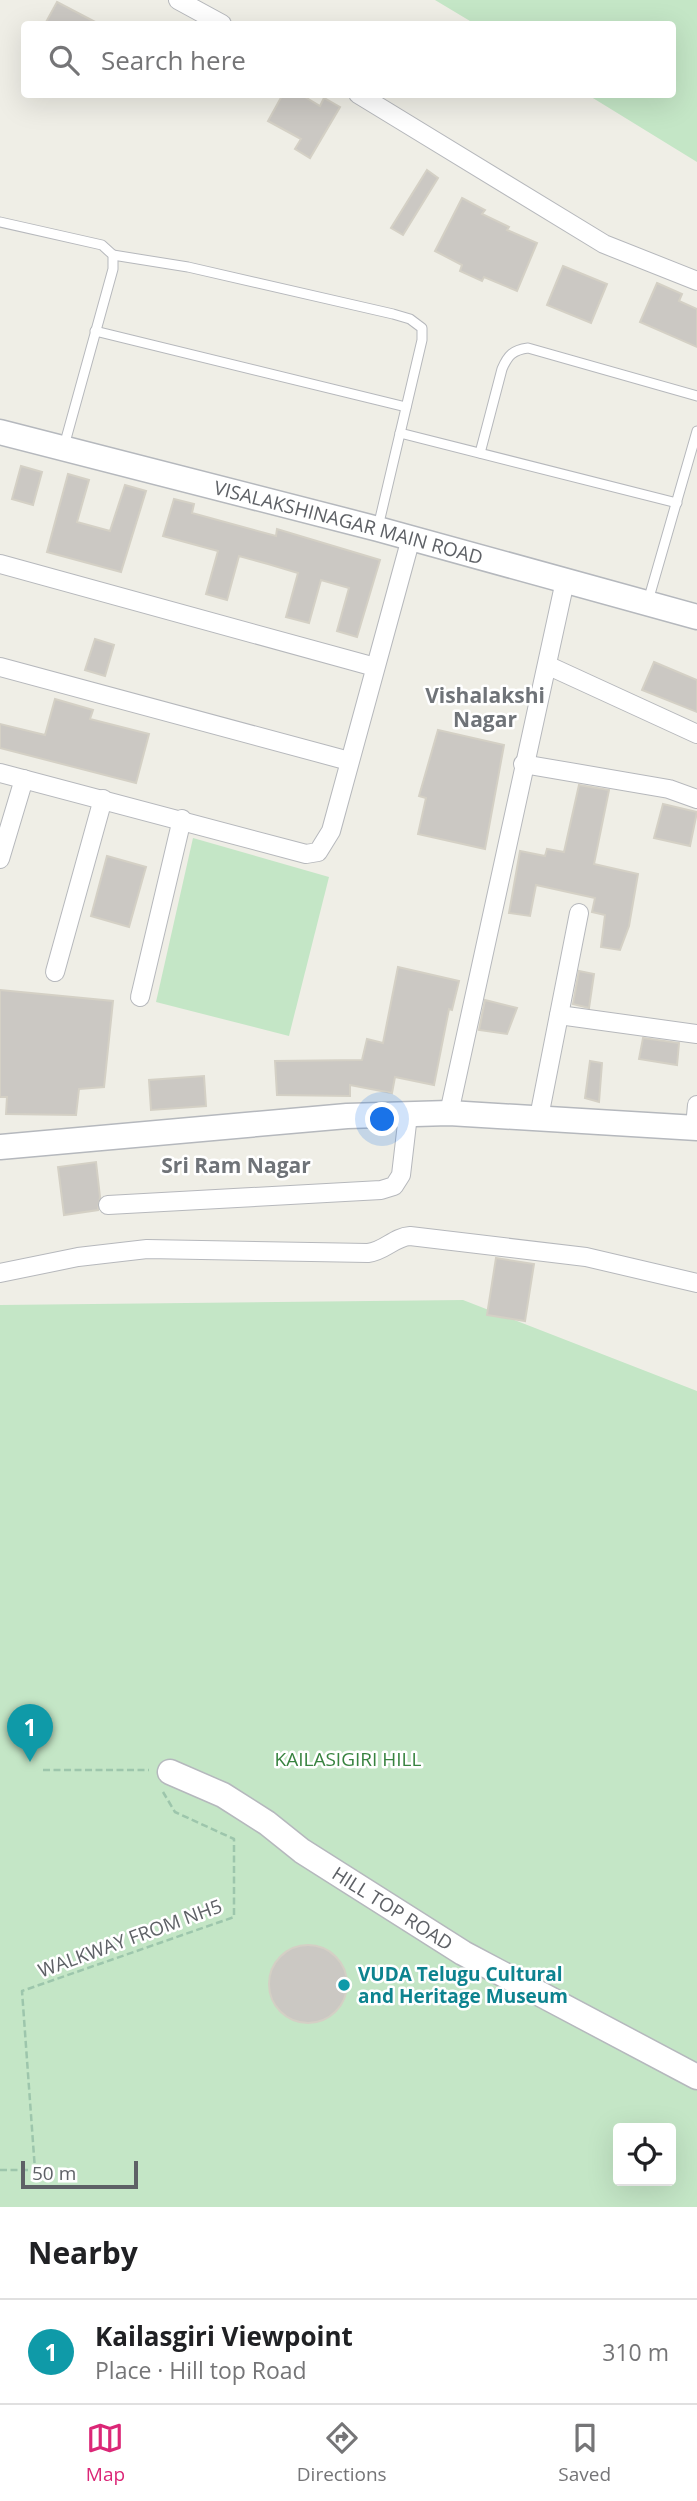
<!DOCTYPE html>
<meta charset="utf-8">
<style>
body{margin:0;font-family:"Open Sans",sans-serif;background:#f6f6f6;color:#202124}
.controls{position:absolute;right:21px;bottom:21px;display:grid;overflow:hidden;border-radius:7px;box-shadow:0 7px 28px #0002}
.controls button{width:63px;height:63px;display:grid;place-items:center;padding:0;border:0;border-bottom:2px solid #e0e0e0;background:#fff;color:#202124;font:35px sans-serif}
.scale{position:absolute;left:21px;bottom:18px;width:117px;box-sizing:border-box;padding-left:7px;border:4px solid #5e6166;border-top:0;font-size:19px;line-height:24px;white-space:nowrap;color:#5e6166;-webkit-text-stroke:5px #fff;paint-order:stroke}
.you{position:absolute;left:383px;top:1120px;width:24px;height:24px;margin:-18px;border:5px solid #fff;border-radius:50%;background:#1a73e8;box-shadow:0 0 0 10px #1a73e833}
.badge{display:grid;place-items:center;width:46px;height:46px;border-radius:50%;background:#db2777;color:#fff;font-size:23px;font-weight:700}
.pin{position:absolute;translate:-50% -58px;filter:drop-shadow(0 2px 4px #0008)}
.pin::after{content:'';position:absolute;top:37px;width:24px;height:21px;background:inherit;clip-path:polygon(0 0,100% 0,50% 100%)}
.list{margin:0;padding:0;list-style:none}
h2{display:flex;justify-content:space-between;align-items:center;height:91px;margin:0;padding:0 28px;font-size:30px}
h2 small{font-size:23px;font-weight:400;color:#757577}
.list li{display:grid;grid-template-columns:46px 1fr auto;gap:21px;align-items:center;box-sizing:border-box;height:105px;padding:0 28px;border-top:2px solid #e0e0e0}
.list b{display:block;font-size:26px;white-space:nowrap}
.list p{margin:0;font-size:23px;white-space:nowrap;color:#757577}
.list em{font-size:23px;font-style:normal;color:#757577}
.icon{flex:none;width:38px;height:38px;fill:none;stroke:currentColor;stroke-width:2;stroke-linecap:round;stroke-linejoin:round}
.map{position:relative;flex:none;width:697px;height:2207px;overflow:hidden}
.search{position:absolute;background:#fff;box-shadow:0 7px 28px #0002;left:21px;right:21px;top:21px;height:77px;display:flex;align-items:center;gap:18px;box-sizing:border-box;padding:0 24px;border-radius:7px;color:#757577;font-size:26px}
.sheet{height:196px;background:#fff}
nav{display:flex;justify-content:space-around;align-items:center;box-sizing:border-box;height:98px;border-top:2px solid #e0e0e0;background:#fff;font-size:19px;color:#757577}
nav a{display:grid;justify-items:center;gap:4px}
nav .on{color:#db2777}
.map>svg:first-child{display:block}
.green{fill:#c4e6c6;fill-rule:evenodd}
.building{fill:#cbc8c3;stroke:#d4d0c5;stroke-width:2}
.lines{fill:none;stroke-linecap:round;stroke-linejoin:round}
.lane-casing{stroke:#b6b8bc;stroke-width:11}
.street-casing{stroke:#b6b8bc;stroke-width:20}
.secondary-casing{stroke:#b5b8bd;stroke-width:27}
.path{stroke:#9dc6ac;stroke-width:2.5;stroke-dasharray:7 3.5;stroke-linecap:butt}
.lane{stroke:#fff;stroke-width:9}
.street{stroke:#fff;stroke-width:18}
.secondary{stroke:#fff;stroke-width:24}
.culture-dot{fill:#0f9aa8;stroke:#fff;stroke-width:2.5}
.labels{text-anchor:middle;dominant-baseline:central;stroke-width:5;stroke-linejoin:round;paint-order:stroke}
.street-label{font-size:19px;fill:#5e6166;stroke:#fff}
.park-label{font-size:19px;fill:#388340;stroke:#fff}
.culture-label{font-size:19px;font-weight:bold;fill:#0d838f;stroke:#fff;text-anchor:start}
.neighbourhood-label{font-size:21px;font-weight:bold;fill:#6f7378;stroke:#fff}
</style>
<div class="map">
<svg width="697" height="2207" viewBox="0 0 697 2207">
<rect width="100%" height="100%" fill="#efeee6"/>
<!-- green -->
<g class="green">
<path d="M435 0H697V162L588 95 672 94V24H475Z"/>
<path d="M193 838 329 877 289 1036 156 1002Z"/>
<path d="M463 1300 697 1391V2207H0V1305ZM618 2128H671V2181H618Z"/>
</g>
<!-- building -->
<g class="building">
<path d="M57 2 99 24H45Z"/>
<path d="M283 94H300L320 106 324 98 340 107 310 158 295 149 301 139 268 121Z"/>
<path d="M427 170 438 178 403 235 391 228Z"/>
<path d="M462 198 485 210 482 214 509 227 507 230 537 243 517 291 484 277 482 281 460 271 462 265 435 251Z"/>
<path d="M563 266 607 284 591 323 547 305Z"/>
<path d="M657 283 682 294 679 301 697 309V347L640 322Z"/>
<path d="M21 466 42 472 33 505 12 499Z"/>
<path d="M68 474 89 480 77 522 110 531 125 485 146 491 121 572 47 552Z"/>
<path d="M174 499 194 504 192 513 276 536 277 529 380 560 357 637 337 631 349 588 321 580 309 623 286 617 298 573 268 564 239 556 227 600 206 594 218 551 163 536Z"/>
<path d="M95 639 114 645 105 676 85 670Z"/>
<path d="M654 662 697 680V712L642 690Z"/>
<path d="M55 699 93 710 90 719 149 734 136 783 0 748V724L45 735Z"/>
<path d="M438 730 504 745 485 849 418 834 426 798 419 796Z"/>
<path d="M579 785 609 790 594 864 638 874 629 926 620 950 601 947 605 915 592 912 595 898 536 885 530 916 509 913 520 851 545 856 547 849 564 852Z"/>
<path d="M663 804 697 812 690 846 654 838Z"/>
<path d="M107 856 146 867 129 927 91 916Z"/>
<path d="M398 967 459 981 452 1010 449 1009 434 1085 395 1077 392 1093 350 1085V1096L277 1095 275 1061 362 1060 367 1039 383 1043Z"/>
<path d="M579 971 594 974 589 1008 573 1004Z"/>
<path d="M0 990 113 1001 104 1087 79 1089 76 1115 6 1114 7 1097H0Z"/>
<path d="M485 1000 517 1008 507 1034 479 1030Z"/>
<path d="M643 1038 679 1043 677 1065 639 1059Z"/>
<path d="M590 1061 602 1063 599 1102 585 1098Z"/>
<path d="M204 1076 206 1106 151 1110 149 1080Z"/>
<path d="M96 1162 100 1197 98 1210 64 1215 58 1167Z"/>
<path d="M496 1258 534 1264 525 1321 487 1315Z"/>
<circle cx="308" cy="1984" r="39"/>
</g>
<g class="lines">
<!-- lane casing -->
<g class="lane-casing">
<g id="lane">
<path d="M0 222 102 245 113 255V269L64 446"/>
<path d="M113 255 188 267 393 314 410 319 422 328V340L378 527"/>
<path d="M95 331 406 407"/>
<path d="M400 433 677 503"/>
<path d="M480 453 502 369C508 355 513 350 528 348L697 396"/>
<path d="M648 601 697 431"/>
</g>
</g>
<!-- street casing -->
<g class="street-casing">
<g id="street">
<path d="M178 0 222 24"/>
<path d="M358 94 604 244 697 281"/>
<path d="M0 564 375 667"/>
<path d="M549 666 697 734"/>
<path d="M0 667 349 761"/>
<path d="M523 764 669 789 697 799"/>
<path d="M0 773 306 854 318 852 331 831 411 538"/>
<path d="M0 859 24 779"/>
<path d="M55 972 103 799"/>
<path d="M140 997 182 819"/>
<path d="M559 1015 697 1034"/>
<path d="M449 1113 565 581"/>
<path d="M539 1117 579 913"/>
<path d="M695 1127 697 1105"/>
<path d="M108 1205 381 1190 394 1186 401 1175 408 1115"/>
<path d="M0 1273 78 1257 147 1249 368 1253C385 1251 394 1237 410 1236L586 1257 697 1283"/>
</g>
</g>
<!-- secondary casing -->
<g class="secondary-casing">
<g id="secondary">
<path id="s1" d="M0 432 378 529 697 617"/>
<path d="M0 1147 347 1116 449 1113 697 1128"/>
<path id="s2" d="M170 1772 223 1795 267 1823 302 1851 463 1953 697 2077"/>
</g>
</g>
<!-- path -->
<g class="path">
<path d="M43 1770H149"/>
<path d="M0 2170H35L22 1991 234 1917V1839L175 1812 163 1792"/>
</g>
<!-- lane -->
<use href="#lane" class="lane"/>
<!-- street -->
<use href="#street" class="street"/>
<!-- secondary -->
<use href="#secondary" class="secondary"/>
</g>
<!-- markers -->
<circle class="culture-dot" cx="344" cy="1985" r="7"/>
<g class="labels">
<!-- street labels -->
<g class="street-label">
<text stroke="none"><textPath href="#s1" startOffset="360">VISALAKSHINAGAR MAIN ROAD</textPath></text>
<text stroke="none"><textPath href="#s2" startOffset="262">HILL TOP ROAD</textPath></text>
<text transform="translate(130 1938) rotate(-20)">WALKWAY FROM NH5</text>
</g>
<!-- park labels -->
<g class="park-label">
<text x="348" y="1759">KAILASIGIRI HILL</text>
</g>
<!-- culture labels -->
<g class="culture-label">
<text x="358" y="1974">VUDA Telugu Cultural<tspan x="358" dy="22">and Heritage Museum</tspan></text>
</g>
<!-- neighbourhood labels -->
<g class="neighbourhood-label">
<text x="485" y="695">Vishalakshi<tspan x="485" dy="24">Nagar</tspan></text>
<text x="236" y="1165">Sri Ram Nagar</text>
</g>
</g>
</svg>
<div class="controls">
<button><svg class="icon" aria-label="locate" viewBox="0 0 24 24"><circle cx="12" cy="12" r="6"/><path d="M12 2v4M12 18v4M2 12h4M18 12h4"/></svg></button>
</div>
<div class="scale">50 m</div>
<div class="you"></div>
<div class="pin badge" style="left:30px;top:1762px;background:#0f9aa8">1</div>
<div class="search"><svg class="icon" aria-label="search" viewBox="0 0 24 24"><circle cx="10" cy="10" r="6"/><path d="M15 15l6 6"/></svg>Search here</div>
</div>
<section class="sheet">
<h2>Nearby<small></small></h2>
<ul class="list">
<li><span class="badge" style="background:#0f9aa8">1</span><div><b>Kailasgiri Viewpoint</b><p>Place · Hill top Road</p></div><em>310 m</em></li>
</ul>
</section>
<nav>
<a class="on"><svg class="icon" aria-label="map" viewBox="0 0 24 24"><path d="M3 6l6-2 6 2 6-2v14l-6 2-6-2-6 2zM9 4v14M15 6v14"/></svg>Map</a>
<a><svg class="icon" aria-label="directions" viewBox="0 0 24 24"><path d="M12 3l9 9-9 9-9-9zM9 14v-3h6M13 9l2 2-2 2"/></svg>Directions</a>
<a><svg class="icon" aria-label="saved" viewBox="0 0 24 24"><path d="M7 4h10v16l-5-4-5 4z"/></svg>Saved</a>
</nav>
